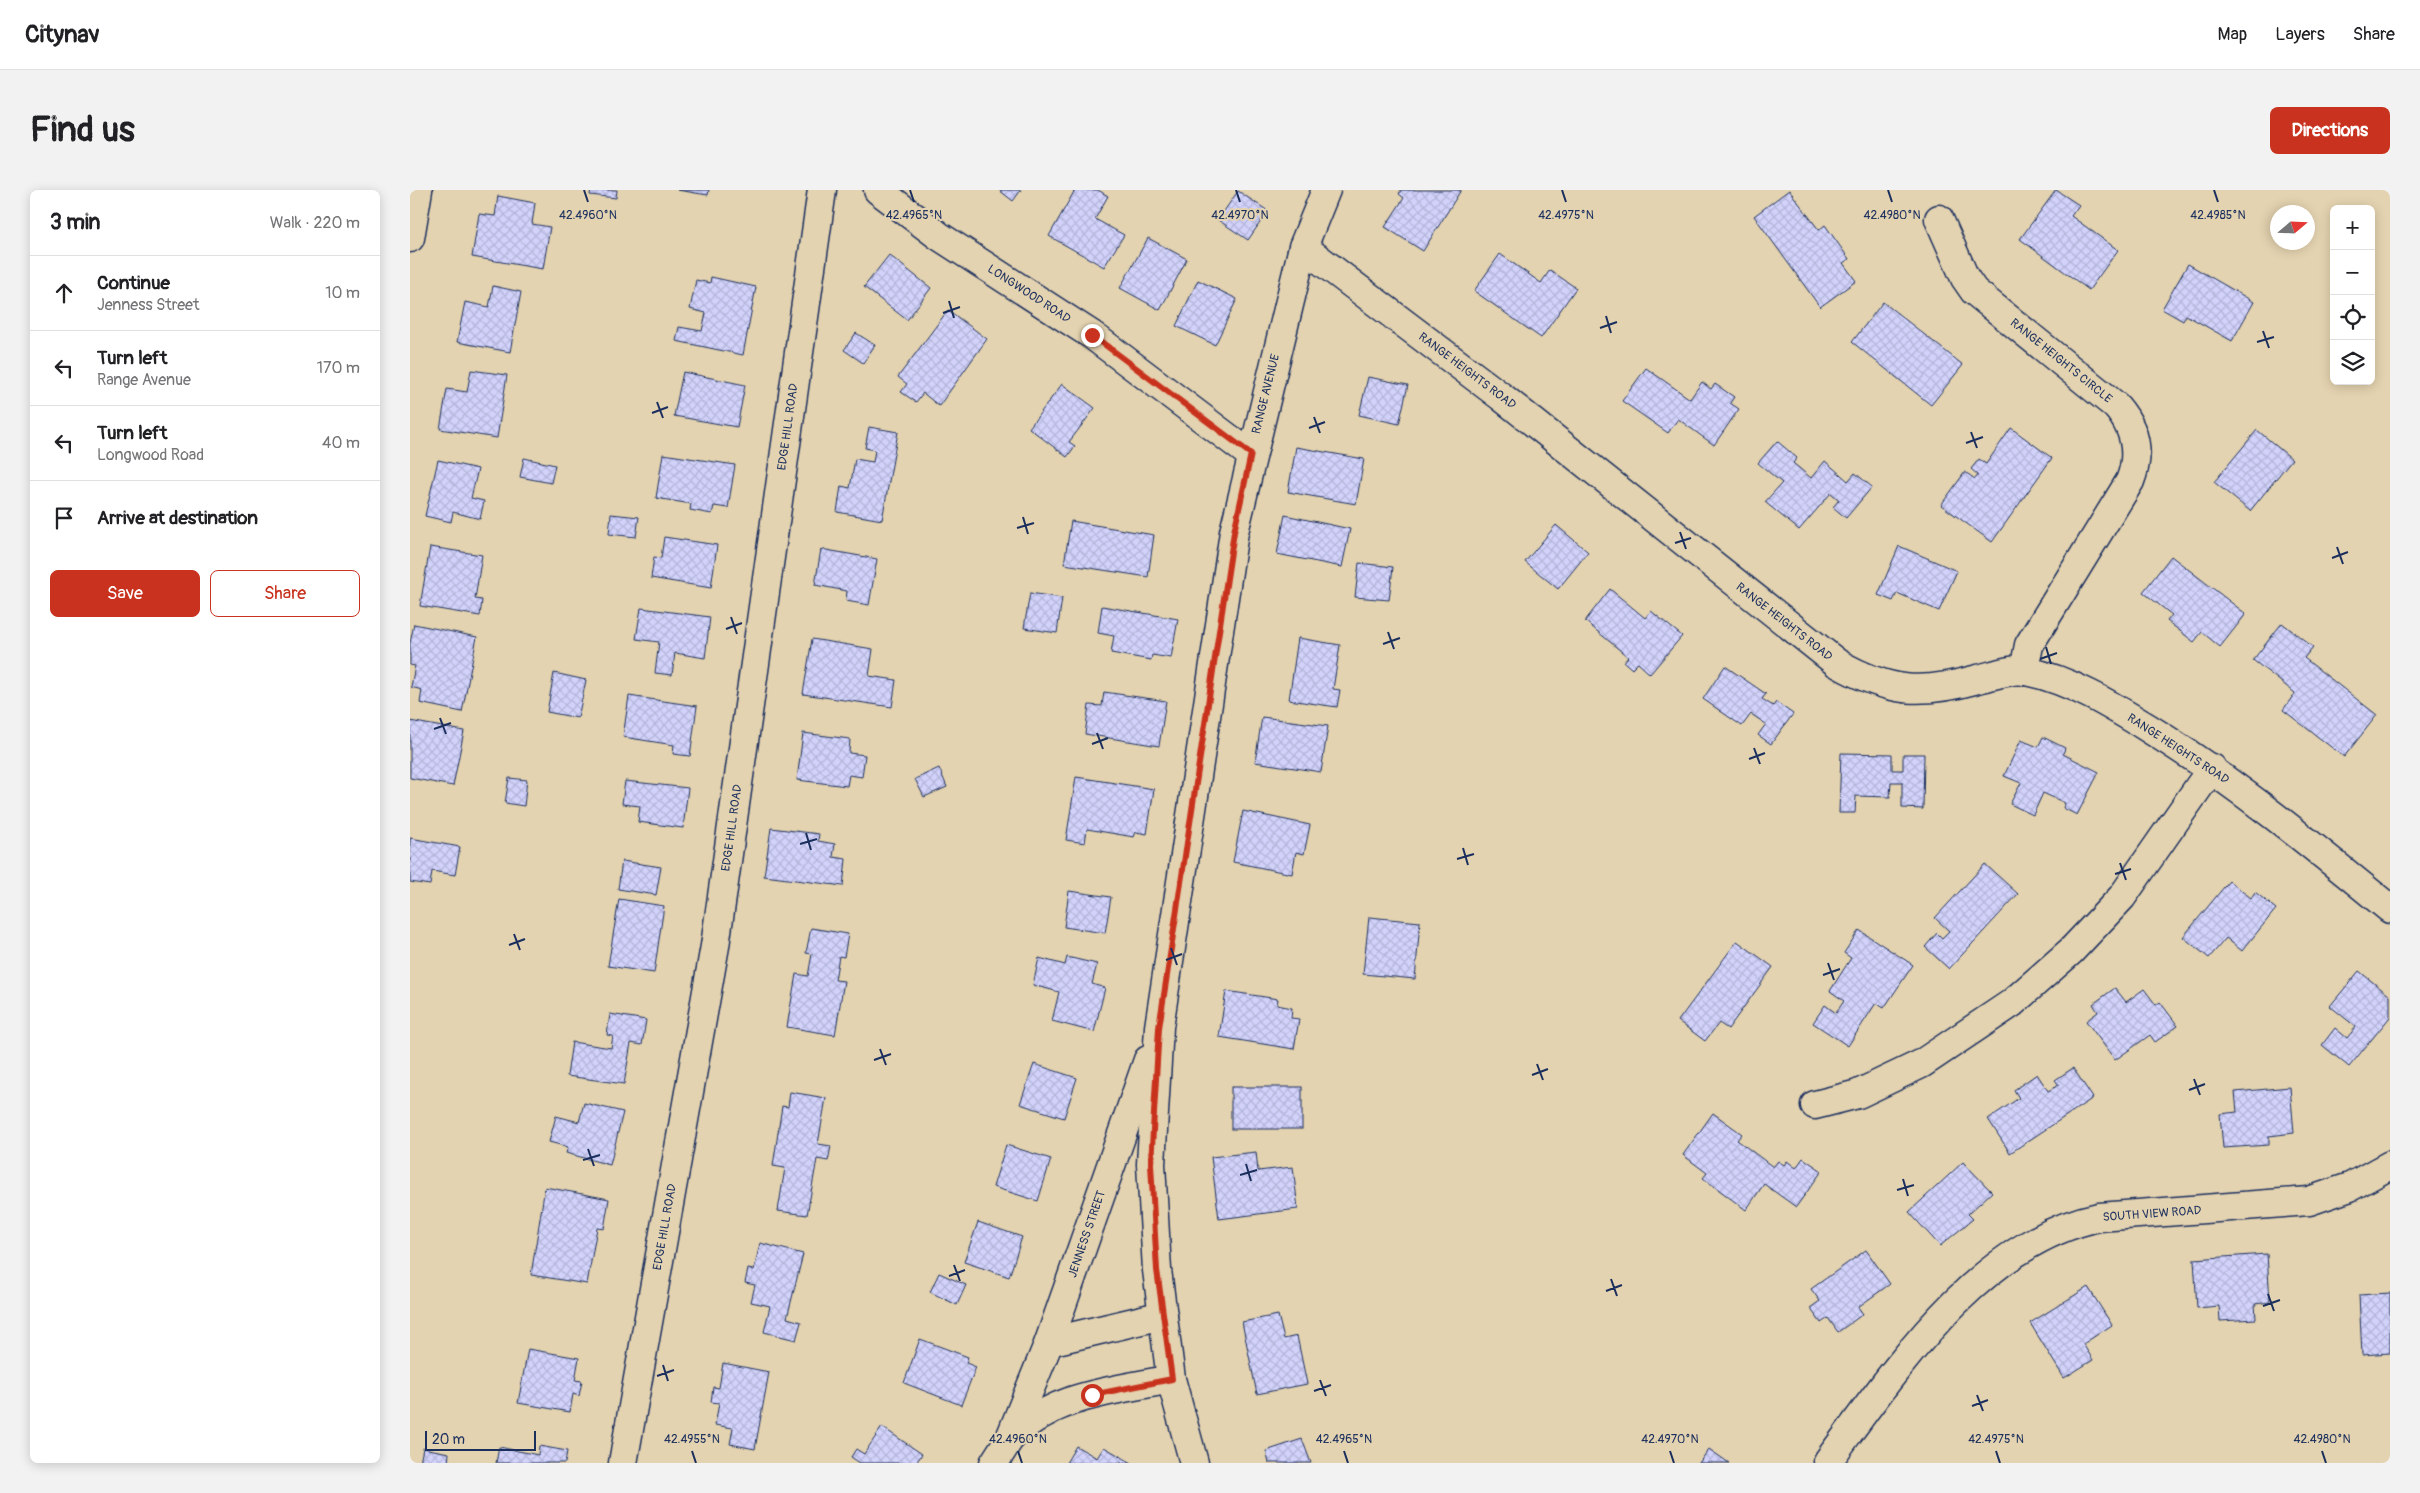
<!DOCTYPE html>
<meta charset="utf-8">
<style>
body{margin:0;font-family:Pangolin,sans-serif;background:#f2f2f2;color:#202124}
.controls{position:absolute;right:15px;top:15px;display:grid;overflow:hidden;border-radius:8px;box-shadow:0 2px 12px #0003}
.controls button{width:45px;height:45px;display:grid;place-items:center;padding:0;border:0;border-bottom:1px solid #e0e0e0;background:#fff;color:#202124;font:25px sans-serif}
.compass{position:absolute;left:1860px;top:15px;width:45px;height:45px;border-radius:50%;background:#fff;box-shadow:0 2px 12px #0003;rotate:71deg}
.scale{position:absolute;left:15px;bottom:12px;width:111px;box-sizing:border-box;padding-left:5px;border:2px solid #1b2f5e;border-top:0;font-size:14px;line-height:18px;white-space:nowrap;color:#1b2f5e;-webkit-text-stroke:4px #e4d3b0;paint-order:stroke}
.stop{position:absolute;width:15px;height:15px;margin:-11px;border:4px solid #c8321e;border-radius:50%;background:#fff}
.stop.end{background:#c8321e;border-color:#fff;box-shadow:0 1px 5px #0008}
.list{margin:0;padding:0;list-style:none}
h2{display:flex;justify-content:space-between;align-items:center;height:65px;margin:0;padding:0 20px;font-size:21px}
h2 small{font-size:16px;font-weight:400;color:#757577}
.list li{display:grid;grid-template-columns:32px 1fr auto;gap:15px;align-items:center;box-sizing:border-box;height:75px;padding:0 20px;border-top:1px solid #e0e0e0}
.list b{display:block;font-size:19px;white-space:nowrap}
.list p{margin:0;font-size:16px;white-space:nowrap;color:#757577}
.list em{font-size:16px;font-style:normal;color:#757577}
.actions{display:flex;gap:10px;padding:15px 20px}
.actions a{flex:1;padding:11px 0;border:1px solid #c8321e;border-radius:8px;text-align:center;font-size:18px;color:#c8321e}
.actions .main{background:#c8321e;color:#fff}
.icon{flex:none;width:28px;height:28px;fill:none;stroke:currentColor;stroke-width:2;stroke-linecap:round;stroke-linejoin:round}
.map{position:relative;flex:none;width:1980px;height:1273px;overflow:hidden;border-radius:8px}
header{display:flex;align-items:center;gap:30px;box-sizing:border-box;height:70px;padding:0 25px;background:#fff;border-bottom:1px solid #e0e0e0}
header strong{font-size:24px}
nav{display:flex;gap:28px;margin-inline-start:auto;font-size:18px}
.intro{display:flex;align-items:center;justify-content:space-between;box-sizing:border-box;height:120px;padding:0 30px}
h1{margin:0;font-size:35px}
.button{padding:12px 22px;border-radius:8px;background:#c8321e;color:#fff;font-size:18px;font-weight:700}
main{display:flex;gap:30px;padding:0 30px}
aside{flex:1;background:#fff;border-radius:8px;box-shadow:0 2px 12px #0003}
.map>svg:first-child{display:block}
.building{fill:url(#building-cross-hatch);stroke:#1b2f5e}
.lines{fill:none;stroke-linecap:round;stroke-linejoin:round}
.minor-casing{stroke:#1b2f5e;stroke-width:31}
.minor{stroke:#e4d3b0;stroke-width:28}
.route{stroke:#c8321e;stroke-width:6}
.ticks{fill:none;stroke:#1b2f5e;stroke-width:2}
.labels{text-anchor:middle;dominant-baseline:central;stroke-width:4;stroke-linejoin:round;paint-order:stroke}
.street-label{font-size:12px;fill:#1b2f5e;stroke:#e4d3b0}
.ticks-label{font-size:12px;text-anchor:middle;fill:#1b2f5e;stroke:#e4d3b0;stroke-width:4;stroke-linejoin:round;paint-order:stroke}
</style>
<header>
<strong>Citynav</strong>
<nav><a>Map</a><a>Layers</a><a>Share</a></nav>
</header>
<div class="intro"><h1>Find us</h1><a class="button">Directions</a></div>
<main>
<aside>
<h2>3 min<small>Walk · 220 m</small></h2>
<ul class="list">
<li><svg class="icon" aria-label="ahead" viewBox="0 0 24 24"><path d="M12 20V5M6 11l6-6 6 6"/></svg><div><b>Continue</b><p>Jenness Street</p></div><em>10 m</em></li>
<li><svg class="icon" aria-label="left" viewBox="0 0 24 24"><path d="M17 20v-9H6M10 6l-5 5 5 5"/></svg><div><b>Turn left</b><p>Range Avenue</p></div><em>170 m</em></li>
<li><svg class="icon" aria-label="left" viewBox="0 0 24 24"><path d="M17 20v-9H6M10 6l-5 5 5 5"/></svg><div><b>Turn left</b><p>Longwood Road</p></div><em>40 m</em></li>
<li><svg class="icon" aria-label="arrive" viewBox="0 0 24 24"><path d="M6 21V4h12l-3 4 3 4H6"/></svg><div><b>Arrive at destination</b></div></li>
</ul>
<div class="actions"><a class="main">Save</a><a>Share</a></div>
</aside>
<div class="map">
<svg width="1980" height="1273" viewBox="0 0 1980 1273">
<defs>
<pattern id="building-cross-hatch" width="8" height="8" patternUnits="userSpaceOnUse" patternTransform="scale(1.25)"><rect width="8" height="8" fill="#d2d2fa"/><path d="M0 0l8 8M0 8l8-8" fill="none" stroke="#b4b5d9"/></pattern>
</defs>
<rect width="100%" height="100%" fill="#e4d3b0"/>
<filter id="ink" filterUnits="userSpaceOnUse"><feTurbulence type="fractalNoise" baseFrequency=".02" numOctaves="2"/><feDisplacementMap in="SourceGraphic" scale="10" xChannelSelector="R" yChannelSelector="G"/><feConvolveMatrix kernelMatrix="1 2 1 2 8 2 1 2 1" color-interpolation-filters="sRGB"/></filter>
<g filter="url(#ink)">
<!-- building -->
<g class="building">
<path d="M181 0H207L206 8 180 5Z"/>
<path d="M267 0H299L298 5Z"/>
<path d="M589 0H611L603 11Z"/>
<path d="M665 0H688L698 6 685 29 714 45 694 77 639 46Z"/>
<path d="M991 0H1051L1013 61 975 37 994 8 989 4Z"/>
<path d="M1379 0 1409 40 1415 35 1439 69 1433 73 1446 91 1410 117 1344 26Z"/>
<path d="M1646 0 1669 15 1661 26 1708 60 1679 100 1610 49Z"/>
<path d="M828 1 858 21 838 50 808 30Z"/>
<path d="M88 6 125 13 122 34 140 37 133 79 62 67 69 24 85 26Z"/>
<path d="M738 48 777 69 750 120 710 98Z"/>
<path d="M1090 64 1131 93 1140 80 1166 98 1131 148 1064 101Z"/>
<path d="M479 65 521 98 497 130 454 97Z"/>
<path d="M1778 74 1844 112 1822 151 1776 125 1773 131 1752 119Z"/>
<path d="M301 87 346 97 333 165 266 151 269 137 292 141 296 123 280 119 286 90 300 93Z"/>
<path d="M788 90 827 109 805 155 766 136Z"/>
<path d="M83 96 111 102 100 162 47 152 55 112 79 117Z"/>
<path d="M1473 112 1553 175 1521 215 1442 152Z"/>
<path d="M538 120 577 149 529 216 513 203 506 212 491 202 497 194 488 187Z"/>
<path d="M446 143 465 155 453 173 434 160Z"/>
<path d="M1236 178 1280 209 1292 192 1301 199 1305 194 1324 207 1320 213 1329 219 1304 255 1268 229 1258 243 1212 211Z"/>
<path d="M61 180 97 185 87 248 30 239 37 199 57 202Z"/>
<path d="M273 182 335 195 327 237 264 226Z"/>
<path d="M958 187 998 195 989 234 949 225Z"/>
<path d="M652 194 685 218 659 252 665 256 657 267 619 238Z"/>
<path d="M459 237 488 242 472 330 427 322 431 296 440 298 445 269 463 272 465 260 455 258Z"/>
<path d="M1601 238 1642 268 1582 352 1531 315 1555 282 1565 289 1568 285 1561 279 1569 269 1576 274Z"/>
<path d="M1847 240 1882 269 1840 321 1804 292Z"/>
<path d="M1367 251 1387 268 1383 273 1401 288 1415 271 1438 291 1445 283 1462 297 1436 328 1423 317 1429 310 1421 303 1389 340 1355 312 1372 293 1348 273Z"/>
<path d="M886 257 954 269 946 314 878 302Z"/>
<path d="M253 264 325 275 318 318 304 316 302 324 280 320 281 314 246 308Z"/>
<path d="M114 268 145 275 141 293 110 287Z"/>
<path d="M28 270 68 279 61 308 74 311 70 329 43 322 41 332 15 326Z"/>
<path d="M201 324 229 327 226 347 199 344Z"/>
<path d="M875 325 940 339 932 377 867 364Z"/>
<path d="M661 331 744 345 738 387 654 374Z"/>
<path d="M1146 335 1178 362 1148 399 1115 372Z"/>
<path d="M254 347 307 355 301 398 241 388 244 367 251 368Z"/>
<path d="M1489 356 1547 381 1529 421 1487 403 1483 411 1468 405Z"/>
<path d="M20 357 72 365 65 409 72 410 70 426 10 416Z"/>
<path d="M411 359 467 369 459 415 436 411 437 401 405 395Z"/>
<path d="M1761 366 1836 424 1810 457 1792 442 1784 452 1757 431 1762 425 1733 402Z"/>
<path d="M949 373 983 377 979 410 945 407Z"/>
<path d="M1200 399 1235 428 1241 421 1272 446 1240 484 1228 473 1222 479 1214 472 1218 467 1175 431Z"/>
<path d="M620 403 652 408 647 443 614 438Z"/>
<path d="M692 416 768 429 761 468 742 465 741 470 701 463 704 446 688 443Z"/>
<path d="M231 418 300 427 295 468 265 463 262 485 245 483 249 452 226 449Z"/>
<path d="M1872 433 1903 457 1894 468 1967 525 1934 567 1873 520 1885 503 1843 470Z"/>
<path d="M4 434 67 447 52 522 10 513 12 500 1 497 5 476 0 475V453Z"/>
<path d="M888 448 930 455 923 499 930 500 927 517 879 510Z"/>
<path d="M402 449 463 459 459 486 486 490 482 517 393 504Z"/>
<path d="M1315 476 1356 504 1352 509 1363 516 1366 512 1383 524 1361 554 1348 545 1356 534 1341 524 1332 536 1293 509Z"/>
<path d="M144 483 176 490 168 528 137 522Z"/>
<path d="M694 502 756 511 749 556 675 544 679 515 692 516Z"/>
<path d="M219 506 287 516 280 566 263 564 264 555 213 547Z"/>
<path d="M852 527 918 536 911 582 845 572Z"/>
<path d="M0 531 54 541 43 596 0 588Z"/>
<path d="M393 543 440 549 439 563 455 565 452 587 439 585 437 596 387 590Z"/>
<path d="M1633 547 1655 558 1653 564 1689 582 1667 625 1653 618 1655 613 1633 603 1623 625 1600 614 1611 593 1594 586 1611 550 1628 557Z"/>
<path d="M1431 563 1482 564V580H1493V564H1514L1513 619 1492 618V592H1481L1480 607 1446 606 1445 623H1429Z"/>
<path d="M529 578 537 597 514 607 505 589Z"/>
<path d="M666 587 744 599 737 644 726 642 724 647 677 639 675 653 656 650Z"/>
<path d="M99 588 117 590 114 616 95 613Z"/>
<path d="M215 591 278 598 273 638 228 632 230 616 212 614Z"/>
<path d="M833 621 900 635 894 664 886 662 882 684 823 672Z"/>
<path d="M361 638 409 644 408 651 425 654 423 667 436 669 433 696 354 686Z"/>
<path d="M0 648 50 657 45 685 22 681 20 695 0 692Z"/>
<path d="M212 671 251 677 246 705 208 699Z"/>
<path d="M1575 674 1608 704 1539 779 1515 757 1527 743 1532 748 1539 741 1525 728Z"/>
<path d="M1819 691 1841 708 1845 702 1866 719 1832 761 1816 748 1799 768 1773 747Z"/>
<path d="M659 701 701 707 695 743 654 737Z"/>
<path d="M209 709 254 716 244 783 198 776Z"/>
<path d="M959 727 1010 732 1005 789 953 784Z"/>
<path d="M401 738 438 744 434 767 429 766 425 790 434 791 425 845 377 837 386 784 398 786 402 764 396 763Z"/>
<path d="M1449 740 1503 775 1474 818 1466 813 1438 856 1403 833 1415 815 1426 823 1434 811 1420 801 1441 768 1434 763Z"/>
<path d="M1327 751 1363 777 1318 839 1309 833 1295 851 1268 831Z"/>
<path d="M657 767 687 774 682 794 695 798 684 842 642 831 649 802 623 795 629 768 655 775Z"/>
<path d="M1949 781 1980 806V827L1939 877 1912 855 1925 838 1937 848 1946 837 1920 816Z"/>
<path d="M1705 798 1716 812 1734 799 1746 815 1750 812 1768 836 1745 852 1740 845 1705 870 1676 831 1688 822 1683 814Z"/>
<path d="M816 801 868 809 867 815 882 818 881 828 889 829 884 859 809 847Z"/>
<path d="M200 824 236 830 232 855 221 853 214 894 157 886 162 852 201 858 203 846 197 845Z"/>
<path d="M624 874 667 888 654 928 610 914Z"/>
<path d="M1663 878 1683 908 1600 963 1578 929 1609 908 1604 900 1627 884 1638 901 1649 895 1645 890Z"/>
<rect x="821" y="897" width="71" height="42"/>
<path d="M1880 897 1884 943 1859 946V955L1813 958 1810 924 1827 922 1825 902Z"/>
<path d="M380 902 416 908 408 954 421 956 418 971 407 969 397 1025 368 1021 375 978 363 976 372 916 378 917Z"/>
<path d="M174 913 213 922 200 975 156 963 158 957 139 952 146 926 169 932Z"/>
<path d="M1303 923 1332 944 1327 950 1363 977 1368 971 1374 975 1377 971 1386 978 1393 968 1412 981 1386 1017 1354 994 1336 1020 1293 988 1297 983 1273 965Z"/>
<path d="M596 955 641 969 628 1011 583 997Z"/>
<path d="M846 962 848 981 883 977 888 1019 809 1029 801 967Z"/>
<path d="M1553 972 1582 1002 1558 1024 1563 1029 1530 1056 1499 1022Z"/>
<path d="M135 997 199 1009 194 1039 187 1038 177 1094 121 1085Z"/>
<path d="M568 1032 612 1047 599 1087 554 1072Z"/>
<path d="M350 1053 393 1064 377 1128 391 1132 386 1150 354 1142 360 1116 341 1112 345 1095 335 1093 338 1079 344 1080Z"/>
<path d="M1456 1060 1480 1094 1448 1117 1453 1124 1428 1142 1418 1128 1411 1133 1400 1118 1410 1111 1401 1099Z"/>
<path d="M1857 1064 1860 1112 1845 1114 1846 1129 1810 1131 1809 1116 1787 1118 1784 1069Z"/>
<path d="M529 1083 556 1095 547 1115 520 1102Z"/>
<path d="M1678 1097 1702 1135 1673 1154 1683 1170 1654 1188 1620 1133Z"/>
<path d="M1980 1103V1163L1952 1165 1949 1105Z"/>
<path d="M868 1125 874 1149 887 1146 897 1194 847 1204 832 1132Z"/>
<path d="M510 1149 558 1167 556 1173 566 1177 551 1215 494 1193Z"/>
<path d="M118 1159 169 1168 165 1190 172 1191 169 1206 163 1204 160 1222 108 1213Z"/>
<path d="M313 1173 359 1182 345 1259 320 1254 323 1238 305 1235 309 1213 301 1212 303 1197 309 1198Z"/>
<path d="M472 1237 512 1264 506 1273H450L441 1267 446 1259 454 1264Z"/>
<path d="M892 1249 901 1273H859L856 1261Z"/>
<path d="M129 1256 157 1261 155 1273H86L89 1257 128 1265Z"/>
<path d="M666 1256 687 1268 694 1257 722 1273H656Z"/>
<path d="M13 1258 39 1263 38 1273H10Z"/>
<path d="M1299 1259 1319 1273H1289Z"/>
</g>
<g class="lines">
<!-- minor casing -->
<g class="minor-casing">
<g id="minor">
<path d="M468 0 529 46 682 145 841 265"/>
<path d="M1529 29 1555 88 1564 101 1706 216C1725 238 1731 263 1720 291L1619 455 1614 481"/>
<path d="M0 48 8 0"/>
<path d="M893 57 1093 208 1427 473C1480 503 1510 505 1568 489 1582 486 1601 478 1616 481 1660 490 1701 515 1738 538 1824 591 1902 655 1980 719"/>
<path d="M1405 915 1448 904 1511 874 1602 813 1661 761 1712 707 1802 578"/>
<path d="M639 1152 753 1125"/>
<path d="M601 1247C646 1204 703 1201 761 1189"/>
<path d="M1418 1271C1486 1179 1569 1052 1689 1027L1899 1011 1940 997 1980 975"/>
<path d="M213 1273 305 756 412 0"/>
<path d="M584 1273 600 1248 639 1152 738 870"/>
<path d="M784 1273 761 1189 747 1080 741 974 749 837 824 342 893 57 916 0"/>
</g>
</g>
<!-- minor -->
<use href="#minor" class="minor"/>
</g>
</g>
<g class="lines" filter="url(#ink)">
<!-- route -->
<path class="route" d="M682 1205 762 1189 747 1080 741 974 749 838 824 342 841 264 682 145"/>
</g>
<!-- ticks -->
<path class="ticks" d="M174 0 178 12M500 0 504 12M826 0 830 12M1152 0 1156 12M1478 0 1482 12M1804 0 1808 12M539 111 544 128M533 123 550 117M1196 126 1201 143M1190 138 1207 132M1853 141 1859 158M1847 152 1864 147M247 212 253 228M242 223 258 217M904 227 910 243M899 238 915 232M1561 242 1567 258M1556 253 1573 247M613 327 618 344M607 338 624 333M1270 342 1276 359M1265 353 1281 348M1927 357 1933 374M1922 368 1938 362M321 427 327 444M316 439 332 433M978 442 984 459M973 454 990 448M1636 457 1641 474M1630 469 1647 463M30 528 36 544M24 539 41 533M687 543 693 559M682 554 698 548M1344 558 1350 574M1339 569 1355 563M396 643 401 660M390 654 407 649M1053 658 1058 675M1047 669 1064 664M1710 673 1716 690M1705 684 1721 679M104 744 110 760M99 755 115 749M761 758 767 775M756 770 772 764M1418 773 1424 790M1413 785 1430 779M470 859 476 875M464 870 481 864M1127 874 1133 890M1122 885 1138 879M1784 889 1790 905M1779 900 1795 894M178 959 184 976M173 970 190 965M836 974 841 991M830 985 847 980M1493 989 1498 1006M1487 1000 1504 995M544 1075 550 1091M539 1086 555 1080M1201 1089 1207 1106M1196 1101 1212 1095M1858 1104 1864 1121M1853 1116 1870 1110M253 1175 258 1191M247 1186 264 1180M910 1190 916 1206M904 1201 921 1195M1567 1205 1573 1221M1562 1216 1578 1210M282 1261 286 1273M608 1261 612 1273M934 1261 938 1273M1260 1261 1264 1273M1586 1261 1590 1273M1912 1261 1916 1273"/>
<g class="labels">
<!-- street labels -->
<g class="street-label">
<text transform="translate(619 104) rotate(33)">LONGWOOD ROAD</text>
<text transform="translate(1651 171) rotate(39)">RANGE HEIGHTS CIRCLE</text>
<text transform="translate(1057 181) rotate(37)">RANGE HEIGHTS ROAD</text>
<text transform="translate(856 204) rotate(-76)">RANGE AVENUE</text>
<text transform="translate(378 237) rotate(-82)">EDGE HILL ROAD</text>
<text transform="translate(1374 432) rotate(38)">RANGE HEIGHTS ROAD</text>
<text transform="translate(1768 559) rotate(33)">RANGE HEIGHTS ROAD</text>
<text transform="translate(322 638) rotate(-82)">EDGE HILL ROAD</text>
<text transform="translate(1742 1024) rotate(-4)">SOUTH VIEW ROAD</text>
<text transform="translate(255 1037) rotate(-80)">EDGE HILL ROAD</text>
<text transform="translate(677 1044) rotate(-71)">JENNESS STREET</text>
</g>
</g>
<g class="ticks-label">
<text x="178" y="29">42.4960°N</text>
<text x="504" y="29">42.4965°N</text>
<text x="830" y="29">42.4970°N</text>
<text x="1156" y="29">42.4975°N</text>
<text x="1482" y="29">42.4980°N</text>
<text x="1808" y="29">42.4985°N</text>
<text x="282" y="1253">42.4955°N</text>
<text x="608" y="1253">42.4960°N</text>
<text x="934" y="1253">42.4965°N</text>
<text x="1260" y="1253">42.4970°N</text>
<text x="1586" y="1253">42.4975°N</text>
<text x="1912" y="1253">42.4980°N</text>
</g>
</svg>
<div class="controls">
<button>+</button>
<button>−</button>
<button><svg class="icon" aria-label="locate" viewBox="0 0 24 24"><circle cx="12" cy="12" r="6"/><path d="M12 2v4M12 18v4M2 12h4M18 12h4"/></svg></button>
<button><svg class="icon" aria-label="layers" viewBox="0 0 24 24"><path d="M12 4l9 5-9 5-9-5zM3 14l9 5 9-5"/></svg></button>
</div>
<svg class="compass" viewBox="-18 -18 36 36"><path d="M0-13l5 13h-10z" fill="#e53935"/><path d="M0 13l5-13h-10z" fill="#757577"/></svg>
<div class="scale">20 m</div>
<div class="stop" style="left:682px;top:1205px"></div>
<div class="stop end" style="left:682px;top:145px"></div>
</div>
</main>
